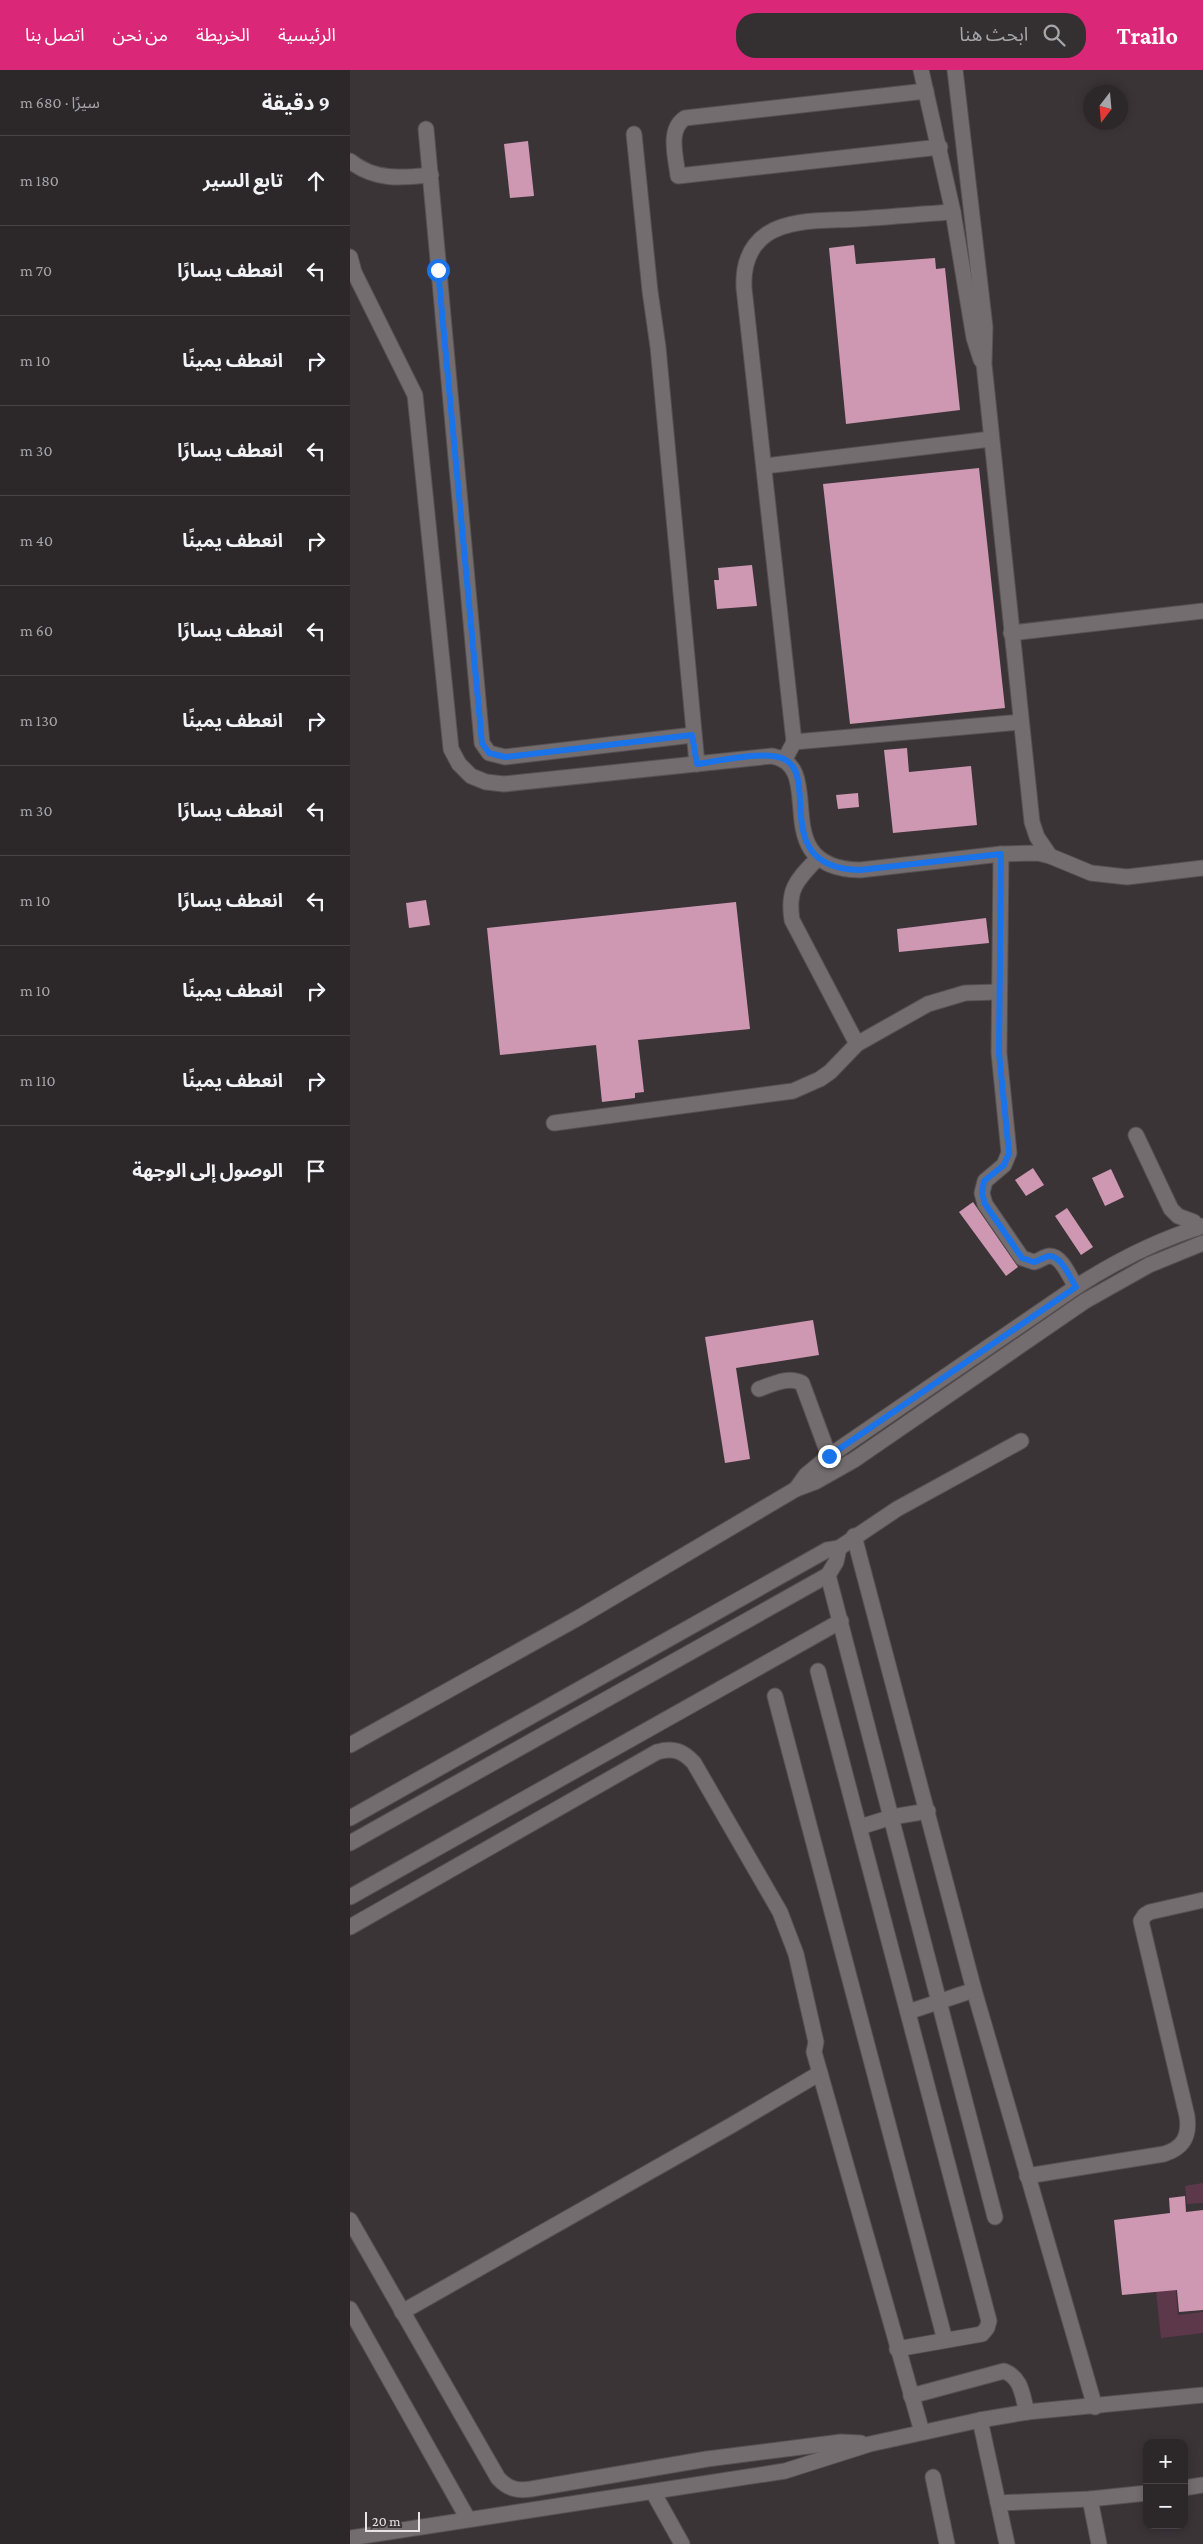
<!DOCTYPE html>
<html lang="ar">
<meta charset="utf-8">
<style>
body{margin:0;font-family:"Crimson Pro","Noto Sans Arabic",serif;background:#342f31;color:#f1f3f6;direction:rtl}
.controls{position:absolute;right:15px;bottom:15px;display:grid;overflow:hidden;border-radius:10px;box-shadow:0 2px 8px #0003}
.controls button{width:45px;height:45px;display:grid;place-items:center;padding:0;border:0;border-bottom:1px solid #484446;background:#2c2729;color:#f1f3f6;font:25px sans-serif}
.compass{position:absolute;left:733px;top:15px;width:45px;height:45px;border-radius:50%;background:#2c2729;box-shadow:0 2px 8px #0003;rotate:196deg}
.scale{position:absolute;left:15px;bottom:12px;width:55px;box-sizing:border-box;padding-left:5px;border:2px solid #e8e4e6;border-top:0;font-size:14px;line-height:18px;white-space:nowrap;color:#e8e4e6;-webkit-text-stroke:4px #3a3437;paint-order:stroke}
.stop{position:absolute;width:15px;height:15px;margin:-11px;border:4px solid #1a73e8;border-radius:50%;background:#fff}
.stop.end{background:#1a73e8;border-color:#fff;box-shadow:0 1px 5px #0008}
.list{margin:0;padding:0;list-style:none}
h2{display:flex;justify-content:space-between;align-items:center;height:65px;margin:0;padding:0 20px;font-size:21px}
h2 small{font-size:16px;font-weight:400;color:#a6a5a8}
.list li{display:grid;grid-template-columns:32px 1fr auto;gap:15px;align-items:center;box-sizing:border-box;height:90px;padding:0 20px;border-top:1px solid #484446}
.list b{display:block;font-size:19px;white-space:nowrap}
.list em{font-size:16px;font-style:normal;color:#a6a5a8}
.icon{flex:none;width:28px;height:28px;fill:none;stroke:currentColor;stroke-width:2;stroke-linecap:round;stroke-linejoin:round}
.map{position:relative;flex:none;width:853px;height:2474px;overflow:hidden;direction:ltr}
header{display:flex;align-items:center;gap:30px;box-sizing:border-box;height:70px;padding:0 25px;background:#db2777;color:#fff}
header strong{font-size:24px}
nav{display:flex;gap:28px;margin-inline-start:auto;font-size:18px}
.search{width:350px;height:45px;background:#342f31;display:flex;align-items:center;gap:12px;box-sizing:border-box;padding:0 18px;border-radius:20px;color:#a6a5a8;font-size:19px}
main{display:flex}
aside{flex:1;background:#2c2729}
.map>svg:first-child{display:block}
.green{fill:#5d384b}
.building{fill:#ce98b2}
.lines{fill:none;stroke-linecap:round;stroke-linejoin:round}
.minor-casing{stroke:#555052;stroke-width:17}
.minor{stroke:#746d70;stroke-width:15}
.route{stroke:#1a73e8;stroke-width:6}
</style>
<header>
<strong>Trailo</strong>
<div class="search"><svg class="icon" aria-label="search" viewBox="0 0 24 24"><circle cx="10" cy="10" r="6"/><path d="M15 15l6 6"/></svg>ابحث هنا</div>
<nav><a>الرئيسية</a><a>الخريطة</a><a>من نحن</a><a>اتصل بنا</a></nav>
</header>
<main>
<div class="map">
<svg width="853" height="2474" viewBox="0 0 853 2474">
<rect width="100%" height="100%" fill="#3a3437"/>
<!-- green -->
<g class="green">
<path d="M853 2113V2133L837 2134 835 2116Z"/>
<path d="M823 2190 828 2245 853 2242V2263L811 2268 803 2192Z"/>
</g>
<!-- building -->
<g class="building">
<path d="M178 71 184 126 160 128 154 74Z"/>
<path d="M504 175 506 194 585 188 586 199 595 198 610 340 496 354 479 178Z"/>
<path d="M629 398 655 638 500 654 473 414Z"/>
<path d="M402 495 407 536 367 539 364 510H369L368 498Z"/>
<path d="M557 678 559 702 621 696 627 755 543 763 534 680Z"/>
<path d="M508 723 509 737 488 739 486 725Z"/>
<path d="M76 830 80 855 59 858 56 833Z"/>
<path d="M386 832 400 959 288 970 294 1022 285 1023V1028L252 1032 246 975 150 985 137 858Z"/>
<path d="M636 848 639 873 549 882 547 859Z"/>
<path d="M683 1098 694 1115 676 1126 665 1110Z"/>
<path d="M761 1099 774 1127 755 1136 742 1108Z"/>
<path d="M623 1132 668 1197 656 1206 609 1142Z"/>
<path d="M717 1138 743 1177 731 1185 705 1146Z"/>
<path d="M463 1250 469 1285 386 1298 400 1389 375 1393 355 1267Z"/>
<path d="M835 2126 836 2142 853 2140V2240L829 2242 827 2220 772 2225 764 2150 820 2143 819 2128Z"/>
</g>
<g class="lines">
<!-- minor casing -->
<g class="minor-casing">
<g id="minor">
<path d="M571 0 603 142 624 268 631 290"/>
<path d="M605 0 635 257 634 294 682 752 687 767 700 786 741 803 777 807 853 798"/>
<path d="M576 21 335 48C317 60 326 87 328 106L590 77"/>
<path d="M76 59 132 673 139 683 155 687 343 665"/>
<path d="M284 64 300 221 308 277 347 694"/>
<path d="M0 91C25 111 51 108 81 105"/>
<path d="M0 187 4 202 65 325 101 679 109 694 121 706 136 712 154 714 422 686C480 696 413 798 510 800L651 784 688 783 700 786"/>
<path d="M415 396 641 369"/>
<path d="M661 563 853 541"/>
<path d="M444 672 671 652"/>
<path d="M435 689 444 672 394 218C393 197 398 177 417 164 441 148 479 151 507 149 539 147 571 144 603 142"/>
<path d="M651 784 649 983 659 1083 654 1095 635 1111 632 1123 635 1134 672 1188 684 1192C690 1191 694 1186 700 1186 712 1186 720 1208 726 1217"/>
<path d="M467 789C447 810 437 819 442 850L507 974"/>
<path d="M204 1053 443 1021 470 1009 480 1002 507 974 578 934 615 923 649 922"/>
<path d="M786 1065 821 1139 828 1146 844 1152 847 1158"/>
<path d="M409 1319C423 1314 438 1306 452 1313L479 1386"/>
<path d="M446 1419 456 1405 479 1386 726 1217C766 1191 808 1170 853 1156"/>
<path d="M504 1466 624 1920 745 2337"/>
<path d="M478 1505 645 2147"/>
<path d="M468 1601 639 2251 637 2258 632 2264 547 2279"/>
<path d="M425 1626 595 2270"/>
<path d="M0 1675 228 1548 446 1419 465 1412 504 1390 735 1231 799 1195 853 1173"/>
<path d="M0 1748 477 1480 489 1478 547 1439 671 1371"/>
<path d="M510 1757 542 1747 578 1741"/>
<path d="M0 1773 478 1505 486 1492 489 1478"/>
<path d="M0 1827 491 1551"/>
<path d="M0 1857 307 1682C323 1677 333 1681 344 1693L430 1842 446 1884 466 1972 464 1982 572 2362"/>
<path d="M558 1942 624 1920"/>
<path d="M677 2106 814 2084C833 2078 840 2067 837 2046L791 1851 795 1845 800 1842 853 1830"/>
<path d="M0 2150 148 2408C158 2419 167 2421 181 2419L357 2389 491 2372 511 2373"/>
<path d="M0 2239 118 2449"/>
<path d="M52 2242 382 2055 470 2003"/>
<path d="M561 2326 654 2301C672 2308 672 2325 677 2342"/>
<path d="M630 2350 657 2474"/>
<path d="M583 2407 597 2474"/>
<path d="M834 2418 853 2415"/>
<path d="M303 2422 332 2474"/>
<path d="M740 2429 749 2474"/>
<path d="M648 2433 740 2429 797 2423"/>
<path d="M0 2468 435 2401 520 2374 630 2350 677 2342 853 2325"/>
</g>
</g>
<!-- minor -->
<use href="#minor" class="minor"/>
</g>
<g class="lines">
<!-- route -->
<path class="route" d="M88 200 132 673 139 683 155 687 342 665 347 694C369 691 415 680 434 689 471 706 418 798 510 800L651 784 649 983 659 1083 654 1095 634 1111 632 1123 635 1134 672 1188 684 1192C690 1191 694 1186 700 1186 712 1187 720 1208 726 1217L479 1386"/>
</g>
</svg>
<div class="controls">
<button>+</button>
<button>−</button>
</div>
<svg class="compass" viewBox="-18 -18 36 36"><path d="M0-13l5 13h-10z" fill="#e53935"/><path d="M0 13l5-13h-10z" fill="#a6a5a8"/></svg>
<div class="scale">20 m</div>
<div class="stop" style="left:88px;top:200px"></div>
<div class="stop end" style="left:479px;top:1386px"></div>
</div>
<aside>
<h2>9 دقيقة<small>سيرًا · 680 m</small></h2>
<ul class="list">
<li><svg class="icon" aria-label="ahead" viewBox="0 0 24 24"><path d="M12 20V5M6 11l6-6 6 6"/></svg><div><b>تابع السير</b></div><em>180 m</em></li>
<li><svg class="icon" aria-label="left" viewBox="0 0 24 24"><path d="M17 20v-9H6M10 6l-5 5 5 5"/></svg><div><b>انعطف يسارًا</b></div><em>70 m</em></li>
<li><svg class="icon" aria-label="right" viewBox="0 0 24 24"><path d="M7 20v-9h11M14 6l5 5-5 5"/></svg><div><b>انعطف يمينًا</b></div><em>10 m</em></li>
<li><svg class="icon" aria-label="left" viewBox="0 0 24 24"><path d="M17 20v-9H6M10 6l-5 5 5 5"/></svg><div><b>انعطف يسارًا</b></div><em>30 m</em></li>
<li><svg class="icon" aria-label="right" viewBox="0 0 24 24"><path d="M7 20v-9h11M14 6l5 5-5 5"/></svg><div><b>انعطف يمينًا</b></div><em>40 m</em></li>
<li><svg class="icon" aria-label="left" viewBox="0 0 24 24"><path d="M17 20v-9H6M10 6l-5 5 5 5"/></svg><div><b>انعطف يسارًا</b></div><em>60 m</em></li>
<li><svg class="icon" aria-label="right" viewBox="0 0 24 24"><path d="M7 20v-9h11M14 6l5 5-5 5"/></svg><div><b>انعطف يمينًا</b></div><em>130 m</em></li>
<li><svg class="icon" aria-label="left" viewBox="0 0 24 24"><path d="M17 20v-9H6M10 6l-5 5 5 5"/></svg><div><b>انعطف يسارًا</b></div><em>30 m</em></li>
<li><svg class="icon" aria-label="left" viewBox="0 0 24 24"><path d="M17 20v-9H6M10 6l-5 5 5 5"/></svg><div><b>انعطف يسارًا</b></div><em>10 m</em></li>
<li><svg class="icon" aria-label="right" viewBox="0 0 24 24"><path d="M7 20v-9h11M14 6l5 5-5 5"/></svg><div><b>انعطف يمينًا</b></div><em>10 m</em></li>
<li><svg class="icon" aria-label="right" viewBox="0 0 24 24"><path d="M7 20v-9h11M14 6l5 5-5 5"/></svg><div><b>انعطف يمينًا</b></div><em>110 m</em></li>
<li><svg class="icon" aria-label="arrive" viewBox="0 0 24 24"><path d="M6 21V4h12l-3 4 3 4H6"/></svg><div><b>الوصول إلى الوجهة</b></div></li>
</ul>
</aside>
</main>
